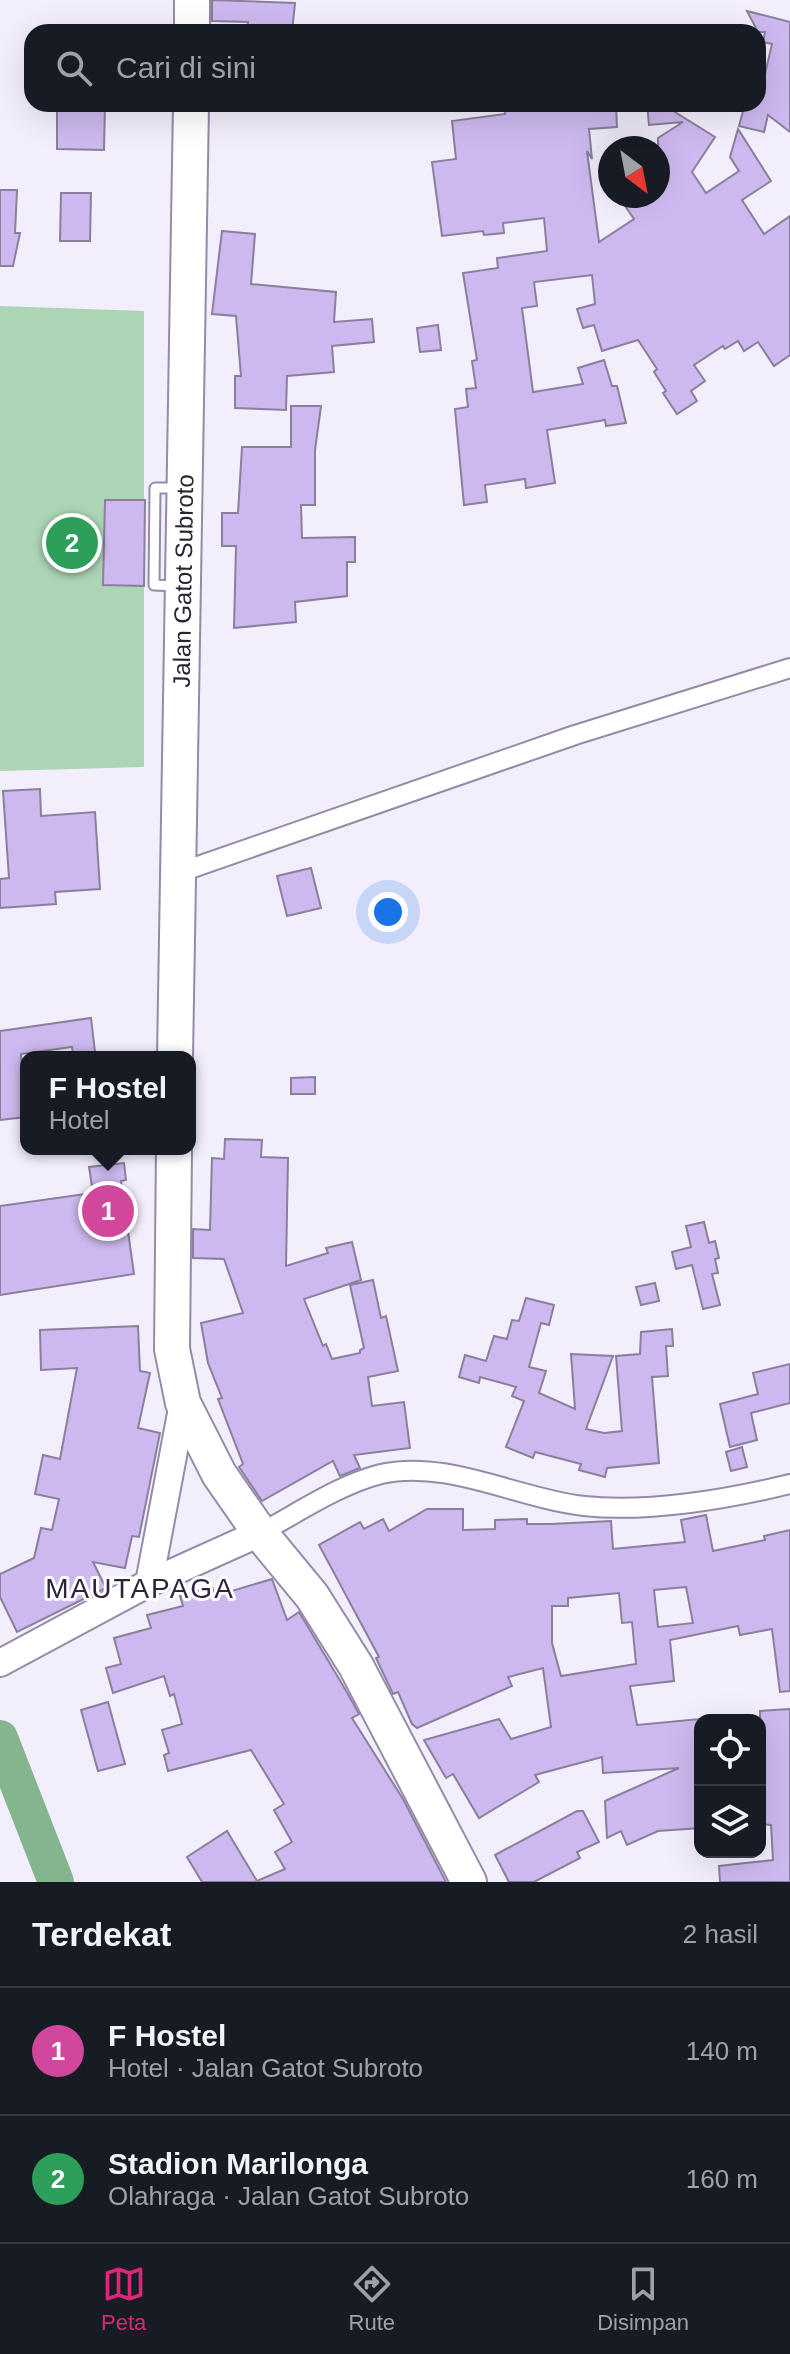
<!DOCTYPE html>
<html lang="id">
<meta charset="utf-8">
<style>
body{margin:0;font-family:Helvetica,sans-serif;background:#242831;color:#f1f3f6}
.controls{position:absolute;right:24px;bottom:24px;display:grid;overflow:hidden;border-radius:16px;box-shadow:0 8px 32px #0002}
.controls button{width:72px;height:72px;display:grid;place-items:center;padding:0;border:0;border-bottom:2px solid #363941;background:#171b24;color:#f1f3f6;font:40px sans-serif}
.compass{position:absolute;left:598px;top:136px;width:72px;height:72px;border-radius:50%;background:#171b24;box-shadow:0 8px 32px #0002;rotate:148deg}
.you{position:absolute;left:388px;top:912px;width:28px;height:28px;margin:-20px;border:6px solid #fff;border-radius:50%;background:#1a73e8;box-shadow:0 0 0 12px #1a73e833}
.badge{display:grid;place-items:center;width:52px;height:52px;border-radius:50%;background:#db2777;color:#fff;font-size:26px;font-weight:700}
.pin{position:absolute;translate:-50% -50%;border:4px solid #fff;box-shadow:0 2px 8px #0006}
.popup{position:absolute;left:20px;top:1051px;width:176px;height:104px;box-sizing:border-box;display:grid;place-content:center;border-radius:16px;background:#171b24;filter:drop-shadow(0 2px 6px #0005);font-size:26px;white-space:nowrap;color:#9ea1a6}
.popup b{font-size:30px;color:#f1f3f6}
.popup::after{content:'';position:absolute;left:50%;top:100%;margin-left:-16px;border:16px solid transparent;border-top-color:#171b24}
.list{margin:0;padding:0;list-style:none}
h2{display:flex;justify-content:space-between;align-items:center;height:104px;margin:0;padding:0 32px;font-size:34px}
h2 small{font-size:26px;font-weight:400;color:#9ea1a6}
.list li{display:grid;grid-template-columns:52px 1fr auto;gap:24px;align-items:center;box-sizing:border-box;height:128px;padding:0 32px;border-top:2px solid #363941}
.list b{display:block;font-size:30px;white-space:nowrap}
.list p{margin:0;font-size:26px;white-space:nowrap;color:#9ea1a6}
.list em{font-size:26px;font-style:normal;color:#9ea1a6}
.icon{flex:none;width:44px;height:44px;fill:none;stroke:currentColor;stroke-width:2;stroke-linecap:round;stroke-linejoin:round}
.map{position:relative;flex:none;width:790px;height:1882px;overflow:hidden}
.search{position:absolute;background:#171b24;box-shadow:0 8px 32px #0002;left:24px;right:24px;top:24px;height:88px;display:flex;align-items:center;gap:20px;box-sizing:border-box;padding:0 28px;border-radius:24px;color:#9ea1a6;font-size:30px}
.sheet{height:360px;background:#171b24}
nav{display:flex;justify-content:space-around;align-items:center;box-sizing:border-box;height:112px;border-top:2px solid #363941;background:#171b24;font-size:22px;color:#9ea1a6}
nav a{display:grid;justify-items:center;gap:4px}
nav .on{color:#db2777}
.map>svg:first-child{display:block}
.garden{fill:#acd5b5}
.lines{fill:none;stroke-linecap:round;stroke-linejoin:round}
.river{stroke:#84b58f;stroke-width:36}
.building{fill:#cdb9ef;stroke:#8a7f9d;stroke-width:2;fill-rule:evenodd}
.lane-casing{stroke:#958aa8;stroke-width:13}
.street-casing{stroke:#958aa8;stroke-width:22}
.secondary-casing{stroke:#958aa8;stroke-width:30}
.highway-casing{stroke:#958aa8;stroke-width:38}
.lane{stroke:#fff;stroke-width:9}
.street{stroke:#fff;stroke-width:18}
.secondary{stroke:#fff;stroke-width:26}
.highway{stroke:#fff;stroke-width:34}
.labels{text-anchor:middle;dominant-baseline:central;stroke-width:6;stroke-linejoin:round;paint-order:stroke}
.street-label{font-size:24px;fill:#282430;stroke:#fff}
.quarter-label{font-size:28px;letter-spacing:2px;fill:#2e243d;stroke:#fff}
</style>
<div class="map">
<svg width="790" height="1882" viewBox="0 0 790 1882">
<rect width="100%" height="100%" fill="#f3eefc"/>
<!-- garden -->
<path class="garden" d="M0 306 144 311V767L0 771Z"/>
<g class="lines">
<!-- river -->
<path class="river" d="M0 1738 56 1882"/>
</g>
<!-- building -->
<g class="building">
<path d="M212 0 295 3 292 32H247L248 22 212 21Z"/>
<path d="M747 11 790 22V132L768 115 764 132 739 126 745 104H758L772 44 763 42 765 32H758Z"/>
<path d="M57 104H105L104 150 57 149Z"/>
<path d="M504 104H616L617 127 589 129 592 159 587 151 599 242 634 219 623 203 634 196H658V138L683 122 649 125 647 104H662L715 137 692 172 706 193 739 171 730 157 738 129 771 181 742 200 764 234 790 216V355L774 366 758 342 744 351 738 341 725 349 723 346 694 365 705 381 691 391 697 401 677 414 663 393 666 391 654 372 657 369 638 340 602 351 594 325 583 328 577 309 595 304 592 275 534 282 537 306 522 308 533 392 583 384 578 368 604 360 612 386H617L626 423 606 426 605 420 547 430 555 483 526 488 525 479 485 485 487 502 464 505 455 409 468 407 466 389 476 388 472 361 477 360 463 273 498 268 497 258 547 251 544 218 503 223 504 233 484 235 483 231 442 236 432 162 456 159 452 121 505 114Z"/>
<path d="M0 190H17L15 233H20L13 266H0Z"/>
<path d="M61 193H91L90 241H60Z"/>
<path d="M222 231 255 234 251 284 336 292 334 322 372 319 374 342 332 346 334 372 287 376 286 410 235 408V376H241L236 316 212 314Z"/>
<path d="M438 325 441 350 420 352 417 328Z"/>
<path d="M291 406H321L315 450V505H301L302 538 355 537V562H347V596L295 602 296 622 234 628 236 546H222V513H238L242 447H291Z"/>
<path d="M105 500H145L144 586 103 585Z"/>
<path d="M40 789 41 816 95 812 100 889 55 892 56 904 0 908V879L9 878 3 791Z"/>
<path d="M311 868 321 908 287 916 277 876Z"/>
<path d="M91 1018 95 1052 73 1055 72 1047 21 1054 26 1117 0 1120V1031Z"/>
<path d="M315 1077V1094H291V1078Z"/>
<path d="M225 1139 262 1140 261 1157 288 1158 286 1266 328 1253 326 1248 352 1242 361 1280 304 1299 323 1346 326 1344 332 1359 360 1353V1350L364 1348 350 1285 373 1280 381 1318 386 1316 398 1371 368 1377 372 1406 404 1402 410 1448 354 1455 360 1468 340 1476 333 1461 262 1501 239 1467 243 1464 218 1399 222 1398 208 1363 201 1323 243 1313 224 1259 193 1258V1229L210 1230 212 1158 224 1159Z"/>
<path d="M124 1163 126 1180 121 1181 134 1274 0 1295V1206L93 1193 89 1167Z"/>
<path d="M704 1222 709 1243 715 1241 719 1258 715 1259 718 1273 712 1274 720 1305 703 1309 692 1265 676 1269 672 1252 691 1247 686 1226Z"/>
<path d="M655 1283 659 1301 641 1305 636 1287Z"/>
<path d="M526 1298 554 1305 549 1325 541 1323 529 1367 546 1371 539 1393 575 1409 571 1354 613 1356 586 1429 604 1433 622 1431 616 1356 640 1354 641 1332 672 1329 673 1346H666L668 1376 652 1377 659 1463 607 1468 605 1477 579 1470 581 1464 535 1452 533 1458 506 1447 524 1401 512 1396 516 1387 480 1377 479 1383 459 1377 465 1355 486 1361 494 1336 507 1339 512 1320 519 1321Z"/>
<path d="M138 1326 140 1371 150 1373 138 1428 160 1433 139 1537 132 1536 125 1568 93 1562 106 1588 17 1632 0 1597V1574L34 1558 41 1528 52 1530 59 1499 35 1494 43 1455 60 1459 77 1368 41 1370 40 1330Z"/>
<path d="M790 1364V1403L751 1413 757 1440 730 1447 720 1404 758 1394 753 1373Z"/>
<path d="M742 1447 747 1467 731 1471 726 1452Z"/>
<path d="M427 1509H463V1530L495 1529V1520L527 1519V1524H551L611 1521 613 1549 685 1542 681 1520 706 1515 713 1551 765 1540 764 1536 790 1530V1691L780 1692 772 1629 740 1635 738 1626 670 1640 674 1681 630 1686 637 1725 700 1719V1828L658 1831 627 1845 621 1831 607 1838 605 1801 679 1768 603 1773 602 1757 535 1775 539 1782 479 1818 453 1774 446 1778 424 1740 499 1719 511 1739 551 1727 543 1668 508 1677 512 1686 417 1728 412 1724 398 1692 393 1694 376 1658 379 1657 319 1545 360 1522 364 1529 383 1519 389 1531ZM686 1587 693 1623 658 1627 654 1590ZM619 1593 622 1623 632 1622 636 1664 561 1676 552 1643V1606H568V1598Z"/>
<path d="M272 1579 287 1620 299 1612 348 1694 359 1714 352 1718 403 1799 446 1882H202L187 1857 227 1831 257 1881 285 1869 275 1852 292 1842 274 1810 284 1804 251 1750 168 1771 164 1755 169 1753 162 1730 182 1724 174 1694 170 1696 164 1676 113 1693 106 1668 121 1664 114 1638 151 1628 147 1615 183 1606 180 1596 212 1587 215 1596Z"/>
<path d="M108 1702 125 1764 98 1771 81 1710Z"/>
<path d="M790 1709V1882H720L719 1866 773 1860 771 1825 760 1824V1711Z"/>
<path d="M577 1811H583L599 1842 577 1852 580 1858 534 1882H509L495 1855Z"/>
</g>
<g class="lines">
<!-- lane casing -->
<g class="lane-casing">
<path id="lane" d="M176 586 154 585 155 488H179"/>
</g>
<!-- street casing -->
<g class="street-casing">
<g id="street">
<path d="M178 873 575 735 790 668"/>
<path d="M260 1533C298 1513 338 1485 381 1474 447 1459 519 1499 584 1506 647 1513 729 1499 790 1484"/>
</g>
</g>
<!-- secondary casing -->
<g class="secondary-casing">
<g id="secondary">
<path d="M149 1583 183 1403"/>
<path d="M0 1663 149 1583 260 1533"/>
</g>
</g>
<!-- highway casing -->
<g class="highway-casing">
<g id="highway">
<path d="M192 32V0"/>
<path d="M175 1057 191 104"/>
<path d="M174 1149 172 1349 183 1403 219 1474 260 1533 312 1596 356 1666 469 1882"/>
</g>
</g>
<!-- lane -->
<use href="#lane" class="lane"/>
<!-- street -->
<use href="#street" class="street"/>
<!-- secondary -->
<use href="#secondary" class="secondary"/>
<!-- highway -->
<use href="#highway" class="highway"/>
</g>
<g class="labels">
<!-- street labels -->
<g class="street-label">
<text transform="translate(183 581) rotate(-89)">Jalan Gatot Subroto</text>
</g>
<!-- quarter labels -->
<g class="quarter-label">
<text x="140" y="1588">MAUTAPAGA</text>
</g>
</g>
</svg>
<div class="controls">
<button><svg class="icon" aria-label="locate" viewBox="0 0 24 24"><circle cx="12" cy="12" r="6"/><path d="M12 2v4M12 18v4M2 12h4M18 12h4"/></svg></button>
<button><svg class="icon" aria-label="layers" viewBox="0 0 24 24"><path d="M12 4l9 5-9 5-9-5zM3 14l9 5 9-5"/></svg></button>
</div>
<svg class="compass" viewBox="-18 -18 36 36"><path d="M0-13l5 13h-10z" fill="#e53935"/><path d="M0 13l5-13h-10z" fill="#9ea1a6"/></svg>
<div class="you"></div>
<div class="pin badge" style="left:108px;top:1211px;background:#d1479c">1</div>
<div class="popup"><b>F Hostel</b>Hotel</div>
<div class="pin badge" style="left:72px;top:543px;background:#2e9e5b">2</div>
<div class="search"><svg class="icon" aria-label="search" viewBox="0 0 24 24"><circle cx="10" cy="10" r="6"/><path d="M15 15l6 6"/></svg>Cari di sini</div>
</div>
<section class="sheet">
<h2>Terdekat<small>2 hasil</small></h2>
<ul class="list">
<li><span class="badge" style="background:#d1479c">1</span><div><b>F Hostel</b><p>Hotel · Jalan Gatot Subroto</p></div><em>140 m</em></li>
<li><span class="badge" style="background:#2e9e5b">2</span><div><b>Stadion Marilonga</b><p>Olahraga · Jalan Gatot Subroto</p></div><em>160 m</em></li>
</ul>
</section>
<nav>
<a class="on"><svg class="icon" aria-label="map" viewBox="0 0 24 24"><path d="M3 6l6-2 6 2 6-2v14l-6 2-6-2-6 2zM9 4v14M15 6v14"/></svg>Peta</a>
<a><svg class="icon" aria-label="directions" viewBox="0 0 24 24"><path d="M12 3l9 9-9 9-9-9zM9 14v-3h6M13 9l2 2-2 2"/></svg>Rute</a>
<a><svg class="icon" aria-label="saved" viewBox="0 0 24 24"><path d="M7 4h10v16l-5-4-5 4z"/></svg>Disimpan</a>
</nav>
